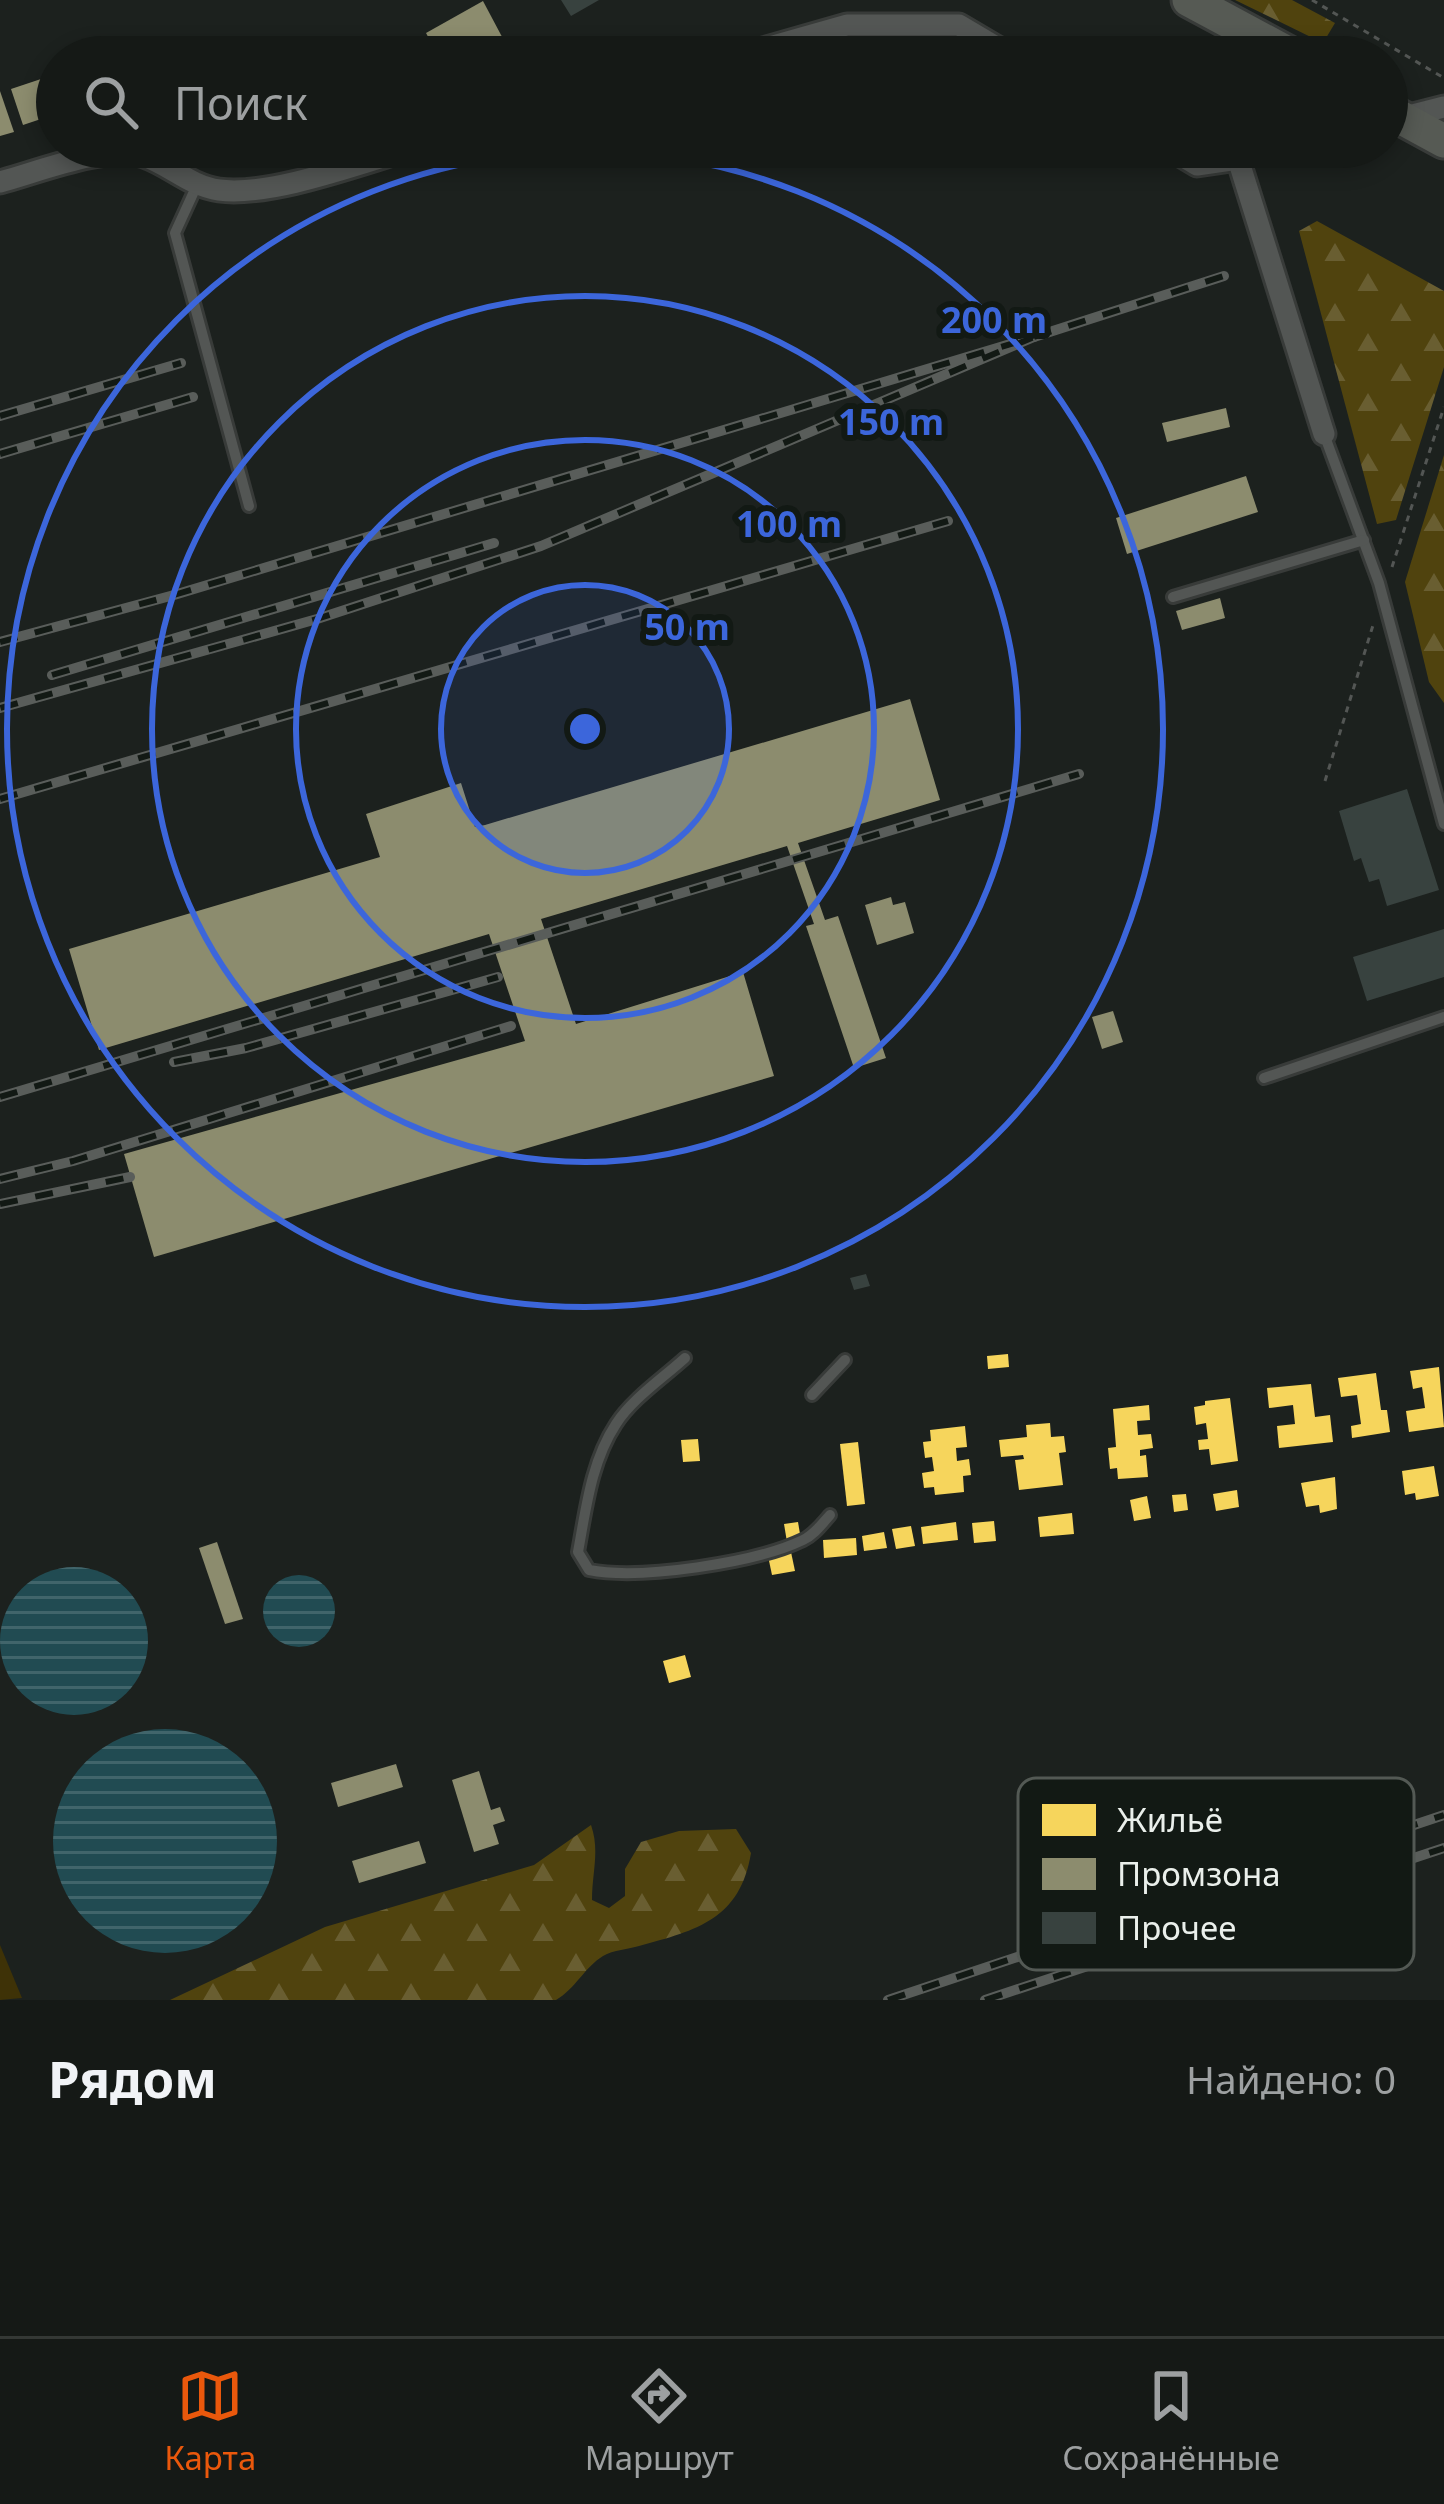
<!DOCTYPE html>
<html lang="ru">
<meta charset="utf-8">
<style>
body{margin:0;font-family:"Noto Sans",sans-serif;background:#1e221f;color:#f1f3f6}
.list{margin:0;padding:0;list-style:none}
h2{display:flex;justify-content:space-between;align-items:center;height:156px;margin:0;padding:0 48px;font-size:51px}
h2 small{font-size:39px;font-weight:400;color:#9da0a1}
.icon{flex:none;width:66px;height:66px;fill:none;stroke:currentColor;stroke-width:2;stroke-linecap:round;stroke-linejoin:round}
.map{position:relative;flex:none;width:1444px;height:2000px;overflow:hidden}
.search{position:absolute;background:#151916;box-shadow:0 6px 18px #0003;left:36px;right:36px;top:36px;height:132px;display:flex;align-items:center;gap:30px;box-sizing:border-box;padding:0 42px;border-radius:66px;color:#9da0a1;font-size:45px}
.sheet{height:336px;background:#151916}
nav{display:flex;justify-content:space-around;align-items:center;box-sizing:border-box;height:168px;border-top:3px solid #343835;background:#151916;font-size:33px;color:#9da0a1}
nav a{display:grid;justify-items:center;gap:6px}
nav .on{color:#ea580c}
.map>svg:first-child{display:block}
.forest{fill:url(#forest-firs)}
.garden{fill:#3e3207}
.water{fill:url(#water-rules)}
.homes{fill:#f6d55c}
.industry{fill:#8c8c6e}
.building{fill:#38423f}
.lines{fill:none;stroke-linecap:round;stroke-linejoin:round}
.service-casing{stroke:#383b39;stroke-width:16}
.minor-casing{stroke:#383b39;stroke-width:27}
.trunk-casing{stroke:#383b39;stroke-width:39}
.path{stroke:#535654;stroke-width:3;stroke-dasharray:6 6;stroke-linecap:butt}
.service{stroke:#535654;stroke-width:10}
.minor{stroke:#535654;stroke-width:21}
.trunk{stroke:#565a54;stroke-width:33}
.rail-casing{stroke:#595d5a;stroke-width:10}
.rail{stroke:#121914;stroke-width:6;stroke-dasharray:18;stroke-linecap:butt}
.ring{fill:none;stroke:#3c66db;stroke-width:6}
.key{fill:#121914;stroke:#535954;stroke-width:3}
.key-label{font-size:33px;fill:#eaefeb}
.centre{fill:#3c66db;stroke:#121914;stroke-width:6}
.ring-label{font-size:36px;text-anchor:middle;font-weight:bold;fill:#3c66db;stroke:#121914;stroke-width:12;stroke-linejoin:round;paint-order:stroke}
</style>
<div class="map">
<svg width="1444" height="2000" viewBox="0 0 1444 2000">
<defs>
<pattern id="forest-firs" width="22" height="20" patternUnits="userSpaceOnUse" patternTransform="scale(3)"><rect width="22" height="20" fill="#50430e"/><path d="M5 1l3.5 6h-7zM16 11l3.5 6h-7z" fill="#695e31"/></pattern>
<pattern id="water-rules" width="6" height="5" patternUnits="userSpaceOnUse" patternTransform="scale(3)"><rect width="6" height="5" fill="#214b52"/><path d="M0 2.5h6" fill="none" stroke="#41656b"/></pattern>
</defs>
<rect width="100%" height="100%" fill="#1c211e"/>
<!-- forest -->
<g class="forest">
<path d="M1235 0H1292L1335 23 1323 43Z"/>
<path d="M1317 221 1444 291V367L1396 520 1377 524 1299 231Z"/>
<path d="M1444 455V703L1429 682 1405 582Z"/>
<path d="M591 1825C600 1851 592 1872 592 1900L609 1908 625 1896V1869L641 1842 679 1831 736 1829 751 1853C740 1919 698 1930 639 1946 629 1949 613 1950 603 1956 585 1967 575 1989 556 2000H170L325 1927 534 1865Z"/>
</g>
<!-- garden -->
<path class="garden" d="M0 1945 22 1998 0 2000Z"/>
<!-- water -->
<g class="water">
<circle cx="74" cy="1641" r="74"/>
<circle cx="299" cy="1611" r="36"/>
<circle cx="165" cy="1841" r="112"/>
</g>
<!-- homes -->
<g class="homes">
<path d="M1008 1354 1009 1367 988 1369 987 1356Z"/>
<path d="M1439 1367 1444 1427 1409 1432 1406 1411 1425 1408 1422 1387 1413 1389 1410 1371Z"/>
<path d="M1376 1373 1381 1410H1387L1390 1432 1352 1438 1351 1426 1361 1424 1357 1395 1341 1397 1338 1378Z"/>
<path d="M1311 1384 1315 1417 1330 1415 1333 1442 1279 1448 1277 1426 1295 1424 1293 1405 1269 1408 1267 1388Z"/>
<path d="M1230 1398 1238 1461 1211 1465 1209 1449 1199 1450 1198 1440 1208 1439 1206 1423 1196 1425 1194 1407 1205 1405V1401Z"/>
<path d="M1149 1405 1150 1420 1137 1421 1138 1435 1151 1434 1153 1448 1140 1450V1456L1146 1455 1148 1477 1118 1479 1117 1468 1110 1469 1108 1448 1116 1447 1113 1409Z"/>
<path d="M1050 1423 1051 1437 1064 1436 1066 1452 1059 1453 1063 1485 1019 1490 1015 1460 1024 1459 1023 1455 1001 1457 999 1440 1027 1437 1026 1425Z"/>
<path d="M965 1426 967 1447 956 1448 957 1461 969 1459 971 1475 963 1476 964 1492 935 1495 934 1487 924 1488 922 1473 934 1471 932 1457 925 1458 923 1442 931 1441 930 1430Z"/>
<path d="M698 1439 700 1461 683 1462 681 1440Z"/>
<path d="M858 1442 865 1504 847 1506 840 1444Z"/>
<path d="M1434 1466 1439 1496 1416 1500 1415 1493 1405 1495 1402 1471Z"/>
<path d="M1335 1477 1337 1509 1320 1513 1319 1505 1306 1507 1301 1483Z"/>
<path d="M1237 1490 1239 1507 1216 1511 1213 1494Z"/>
<path d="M1186 1494 1188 1510 1174 1512 1172 1495Z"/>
<path d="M1147 1496 1151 1518 1134 1521 1130 1500Z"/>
<path d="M1072 1513 1074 1534 1040 1537 1038 1517Z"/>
<path d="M994 1521 996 1541 974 1543 972 1523Z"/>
<path d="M798 1522 801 1540 787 1542 784 1524Z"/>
<path d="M956 1522 958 1540 923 1544 921 1527Z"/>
<path d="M911 1526 915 1546 896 1549 892 1529Z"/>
<path d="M884 1532 887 1548 864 1551 862 1536Z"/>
<path d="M856 1538 857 1555 824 1558 823 1540Z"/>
<path d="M791 1552 795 1571 772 1575 768 1556Z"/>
<path d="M685 1655 691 1677 669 1683 663 1661Z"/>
</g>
<!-- industry -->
<g class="industry">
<path d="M483 1 509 50 496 57H439L426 33Z"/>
<path d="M41 79 53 115 23 125 11 89Z"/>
<path d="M0 91 14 132 0 136Z"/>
<path d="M1226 408 1230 427 1167 442 1162 423Z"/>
<path d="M1246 476 1258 512 1127 554 1116 518Z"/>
<path d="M1220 598 1225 618 1182 630 1176 611Z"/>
<path d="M910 699 940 800 798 843 825 920 838 916 886 1058 854 1068 806 926 814 924 787 846 541 919 576 1024 743 972 774 1076 154 1257 124 1154 525 1041 489 934 99 1050 69 949 380 857 366 814 461 783 475 827 485 825Z"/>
<path d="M891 897 893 905 905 902 914 933 877 945 865 905Z"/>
<path d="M1113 1011 1123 1042 1102 1049 1092 1017Z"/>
<path d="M217 1542 243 1619 225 1624 199 1548Z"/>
<path d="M396 1764 403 1787 338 1807 331 1783Z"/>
<path d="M479 1771 491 1810 500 1807 505 1821 493 1825 499 1844 474 1852 452 1780Z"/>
<path d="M419 1841 426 1863 359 1883 352 1861Z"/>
</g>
<!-- building -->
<g class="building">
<path d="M561 0H599L571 16Z"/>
<path d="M1407 789 1439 890 1387 906 1379 879 1369 882 1361 858 1354 861 1339 811Z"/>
<path d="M1444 929V977L1367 1001 1353 957Z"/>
<path d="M866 1274 870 1286 854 1290 850 1278Z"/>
</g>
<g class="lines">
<!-- service casing -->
<g class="service-casing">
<g id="service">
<path d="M197 185 175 233 249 506"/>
<path d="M1324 434 1379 583 1444 824"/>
<path d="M1173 597 1364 540"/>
<path d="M1264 1078 1444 1017"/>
<path d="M685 1358C663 1378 632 1399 616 1424 591 1462 586 1509 578 1552L589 1570C640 1580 755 1563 803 1540 814 1535 822 1524 830 1515"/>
<path d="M812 1395 845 1360"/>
</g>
</g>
<!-- minor casing -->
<g class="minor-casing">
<g id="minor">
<path d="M735 57 847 25H959L1013 57"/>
<path d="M1401 118 1444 107"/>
<path d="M1167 147 1197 165 1238 159"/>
<path d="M1247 147 1238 159 1324 434"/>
<path d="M0 182C38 172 106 144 144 156 170 165 190 186 219 190 272 197 363 162 416 147"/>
</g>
</g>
<!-- trunk casing -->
<g class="trunk-casing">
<g id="trunk">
<path d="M1189 0 1295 57"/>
<path d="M1387 110 1444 141"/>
</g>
</g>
<!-- path -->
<g class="path">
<path d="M1312 0 1444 78"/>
<path d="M1392 567 1444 407"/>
<path d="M1325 781 1374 622"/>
</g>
<!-- service -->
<use href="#service" class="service"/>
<!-- minor -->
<use href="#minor" class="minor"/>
<!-- trunk -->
<use href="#trunk" class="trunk"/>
<!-- rail casing -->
<g class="rail-casing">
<g id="rail">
<path d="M1034 337 1224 276"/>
<path d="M0 416 181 363"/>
<path d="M0 454 193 397"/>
<path d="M0 642 174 595 1034 337 541 546 317 619 0 708"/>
<path d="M52 675 494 543"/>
<path d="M0 799 948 521"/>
<path d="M174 1062 246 1048 498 977"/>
<path d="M0 1097 1079 774"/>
<path d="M0 1179 73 1161 511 1026"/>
<path d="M0 1204 130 1177"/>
<path d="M888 2000 1444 1815"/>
<path d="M985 2000 1444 1848"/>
</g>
</g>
<!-- rail -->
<use href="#rail" class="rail"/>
</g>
<!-- distance rings -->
<circle cx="585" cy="729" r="144" fill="#3c66db" fill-opacity=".12"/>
<g class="ring">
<circle cx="585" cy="729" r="144"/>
<circle cx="585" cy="729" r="289"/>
<circle cx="585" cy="729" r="433"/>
<circle cx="585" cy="729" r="578"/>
</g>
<!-- legend -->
<rect x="1018" y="1778" width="396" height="192" rx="18" class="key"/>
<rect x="1042" y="1804" width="54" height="32" fill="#f6d55c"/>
<rect x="1042" y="1858" width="54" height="32" fill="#8c8c6e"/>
<rect x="1042" y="1912" width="54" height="32" fill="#38423f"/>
<g class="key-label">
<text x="1117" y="1832">Жильё</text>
<text x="1117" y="1886">Промзона</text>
<text x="1117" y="1940">Прочее</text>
</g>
<circle cx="585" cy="729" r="18" class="centre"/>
<g class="ring-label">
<text x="994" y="333">200 m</text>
<text x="891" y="435">150 m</text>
<text x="789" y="537">100 m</text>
<text x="687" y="640">50 m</text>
</g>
</svg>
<div class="search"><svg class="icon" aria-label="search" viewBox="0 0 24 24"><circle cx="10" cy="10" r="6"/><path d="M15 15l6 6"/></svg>Поиск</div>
</div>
<section class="sheet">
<h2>Рядом<small>Найдено: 0</small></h2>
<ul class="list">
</ul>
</section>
<nav>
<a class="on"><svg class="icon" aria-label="map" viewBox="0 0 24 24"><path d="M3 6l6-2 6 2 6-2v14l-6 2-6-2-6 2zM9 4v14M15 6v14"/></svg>Карта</a>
<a><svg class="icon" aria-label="directions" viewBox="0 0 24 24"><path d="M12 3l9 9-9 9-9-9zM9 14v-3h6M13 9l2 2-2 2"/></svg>Маршрут</a>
<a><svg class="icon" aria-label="saved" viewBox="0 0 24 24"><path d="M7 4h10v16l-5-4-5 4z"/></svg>Сохранённые</a>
</nav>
